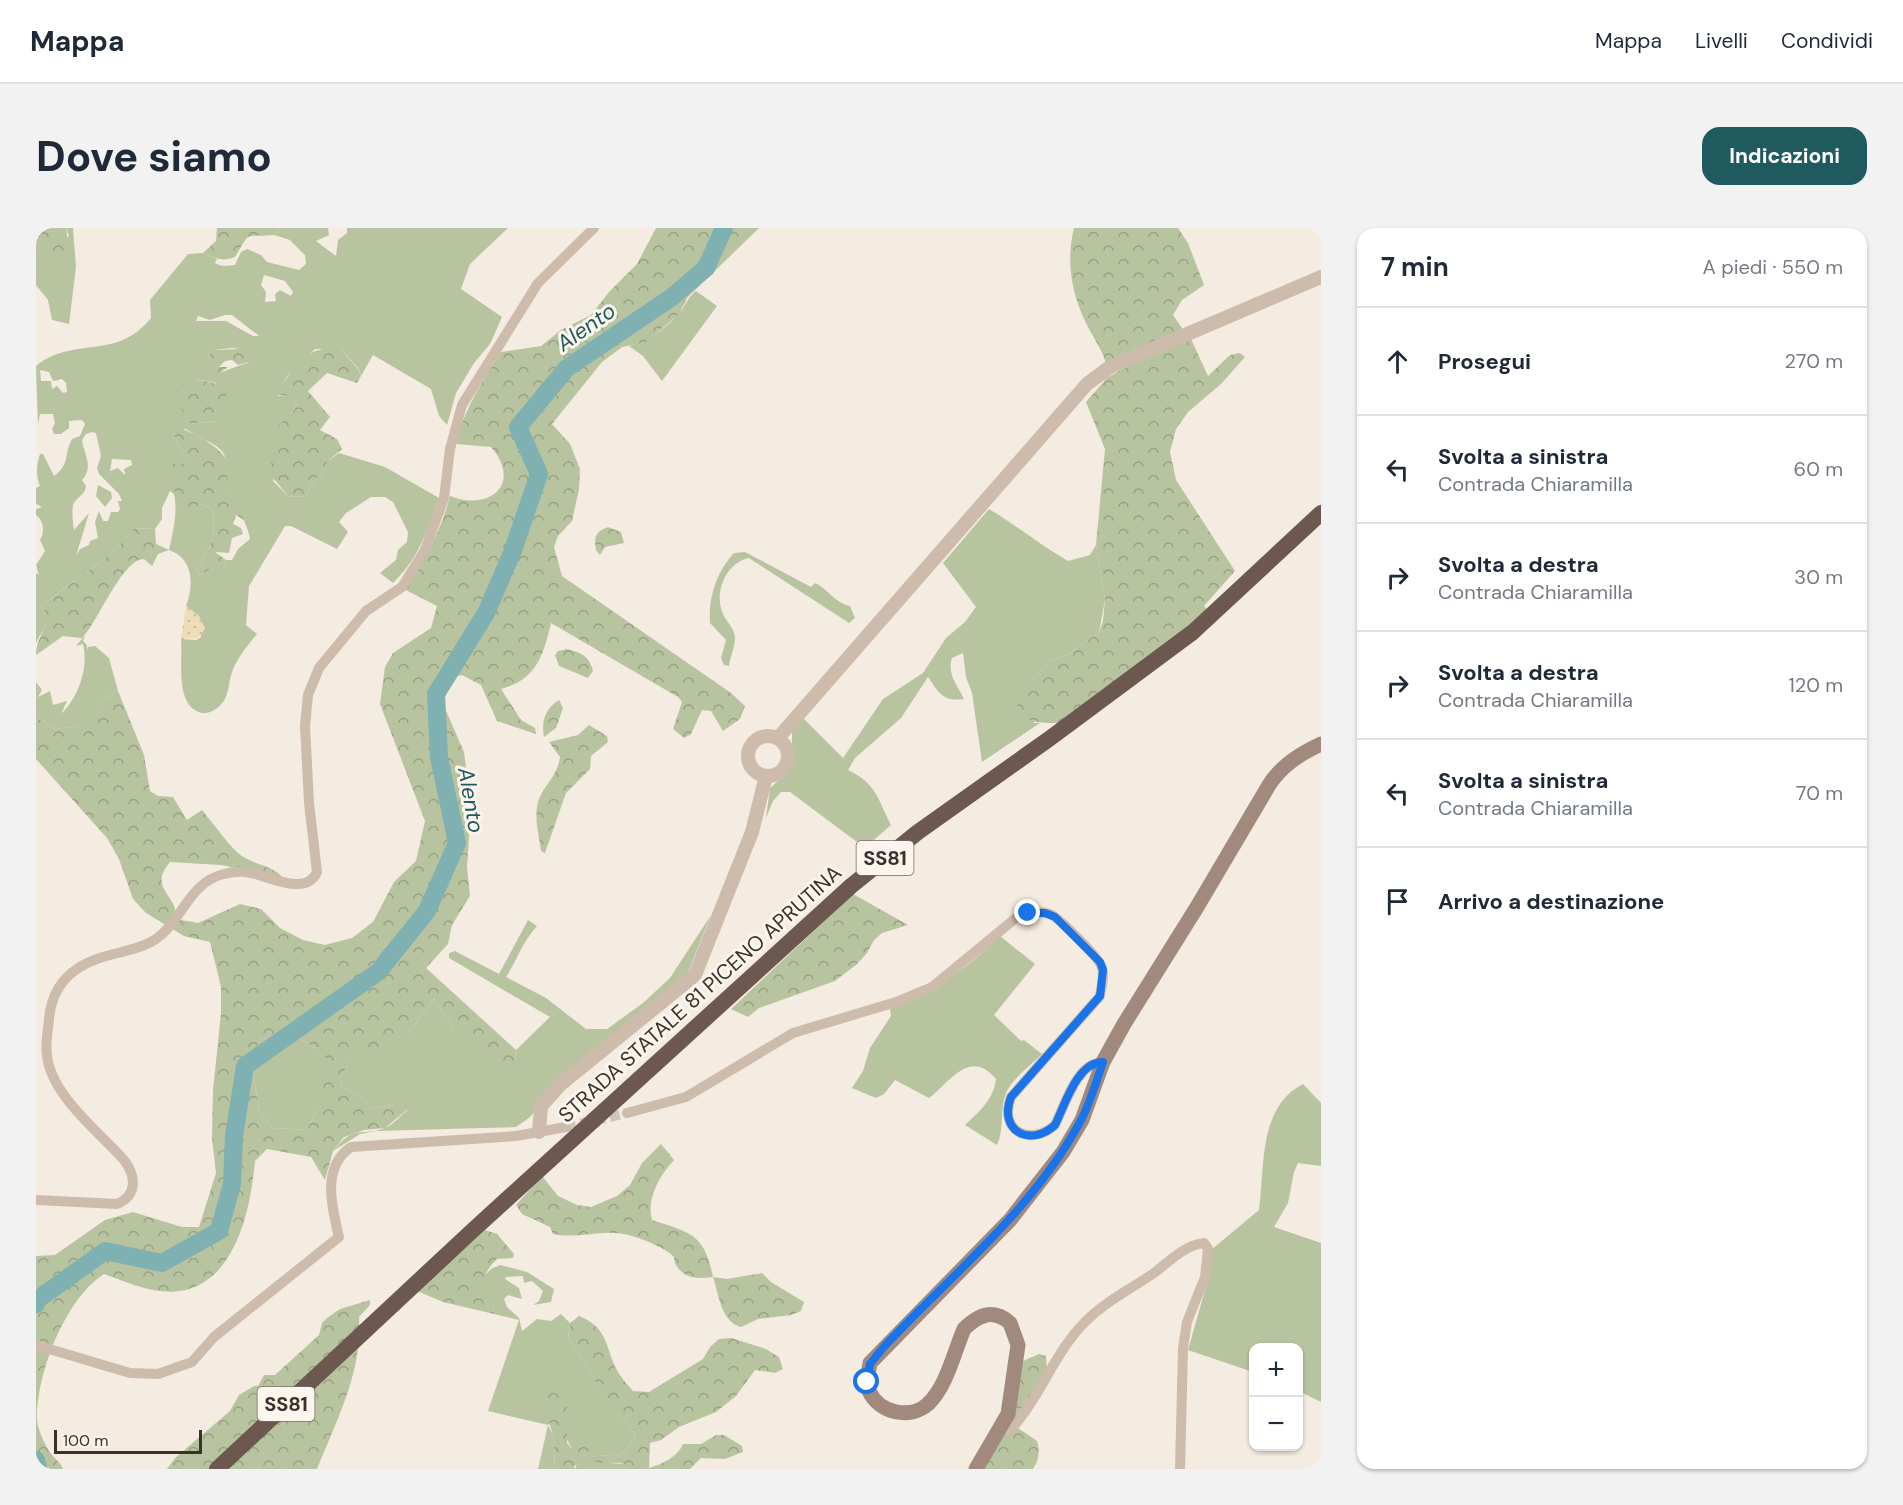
<!DOCTYPE html>
<html lang="it">
<meta charset="utf-8">
<style>
body{margin:0;font-family:"DM Sans",sans-serif;background:#f2f2f3;color:#1f2937}
.controls{position:absolute;right:18px;bottom:18px;display:grid;overflow:hidden;border-radius:12px;box-shadow:0 2px 4px #0004}
.controls button{width:54px;height:54px;display:grid;place-items:center;padding:0;border:0;border-bottom:2px solid #e0e1e3;background:#fff;color:#1f2937;font:30px sans-serif}
.scale{position:absolute;left:18px;bottom:15px;width:148px;box-sizing:border-box;padding-left:6px;border:3px solid #3b302b;border-top:0;font-size:16px;line-height:21px;white-space:nowrap;color:#3b302b;-webkit-text-stroke:4px #fbf5ee;paint-order:stroke}
.stop{position:absolute;width:18px;height:18px;margin:-14px;border:4px solid #1a73e8;border-radius:50%;background:#fff}
.stop.end{background:#1a73e8;border-color:#fff;box-shadow:0 2px 6px #0008}
.list{margin:0;padding:0;list-style:none}
h2{display:flex;justify-content:space-between;align-items:center;height:78px;margin:0;padding:0 24px;font-size:26px}
h2 small{font-size:20px;font-weight:400;color:#747a83}
.list li{display:grid;grid-template-columns:39px 1fr auto;gap:18px;align-items:center;box-sizing:border-box;height:108px;padding:0 24px;border-top:2px solid #e0e1e3}
.list b{display:block;font-size:22px;white-space:nowrap}
.list p{margin:0;font-size:20px;white-space:nowrap;color:#747a83}
.list em{font-size:20px;font-style:normal;color:#747a83}
.icon{flex:none;width:33px;height:33px;fill:none;stroke:currentColor;stroke-width:2;stroke-linecap:round;stroke-linejoin:round}
.map{position:relative;flex:none;width:1285px;height:1241px;overflow:hidden;border-radius:18px}
header{display:flex;align-items:center;gap:36px;box-sizing:border-box;height:84px;padding:0 30px;background:#fff;border-bottom:2px solid #e0e1e3}
header strong{font-size:28px}
nav{display:flex;gap:33px;margin-inline-start:auto;font-size:21px}
.intro{display:flex;align-items:center;justify-content:space-between;box-sizing:border-box;height:144px;padding:0 36px}
h1{margin:0;font-size:42px}
.button{padding:15px 27px;border-radius:18px;background:#1f5a5e;color:#fff;font-size:21px;font-weight:700}
main{display:flex;gap:36px;padding:0 36px}
aside{flex:1;background:#fff;border-radius:18px;box-shadow:0 2px 4px #0004}
.map>svg:first-child{display:block}
.green{fill:#b8c4a0;fill-rule:evenodd}
.forest{fill:url(#forest-crowns);fill-rule:evenodd}
.sand{fill:url(#sand-dots)}
.lines{fill:none;stroke-linecap:round;stroke-linejoin:round}
.river{stroke:#7fb0b2;stroke-width:18}
.minor-tunnel{stroke:#cfc6bd;stroke-width:10;stroke-dasharray:10 5;stroke-linecap:butt}
.minor{stroke:#cdbbac;stroke-width:10}
.tertiary{stroke:#cdbbac;stroke-width:14}
.secondary{stroke:#a18a7d;stroke-width:15}
.trunk{stroke:#6c584f;stroke-width:16}
.route{stroke:#1a73e8;stroke-width:8}
.labels{text-anchor:middle;dominant-baseline:central;stroke-width:6;stroke-linejoin:round;paint-order:stroke}
.shield{fill:#fbf5ee;stroke:#756b66;stroke-width:1.5}
.shield-label{font-size:20px;font-weight:bold;fill:#3b302b}
.street-label{font-size:21px;fill:#3b302b;stroke:#fbf5ee}
.water-label{font-size:22px;font-style:italic;fill:#1f5a5e;stroke:#fbf5ee}
</style>
<header>
<strong>Mappa</strong>
<nav><a>Mappa</a><a>Livelli</a><a>Condividi</a></nav>
</header>
<div class="intro"><h1>Dove siamo</h1><a class="button">Indicazioni</a></div>
<main>
<div class="map">
<svg width="1285" height="1241" viewBox="0 0 1285 1241">
<defs>
<pattern id="forest-crowns" width="20" height="18" patternUnits="userSpaceOnUse" patternTransform="scale(1.5)"><rect width="20" height="18" fill="#b8c4a0"/><path d="M2 6a3 3 0 1 1 6 0M12 15a3 3 0 1 1 6 0" fill="none" stroke="#97a083"/></pattern>
<pattern id="sand-dots" width="8" height="8" patternUnits="userSpaceOnUse" patternTransform="scale(1.5)"><rect width="8" height="8" fill="#efdcb8"/><path d="M2 2h.1M6 6h.1" fill="none" stroke="#cebd9e" stroke-width="1.8" stroke-linecap="round"/></pattern>
</defs>
<rect width="100%" height="100%" fill="#f4ebe1"/>
<!-- green -->
<g class="green">
<path d="M30 0H37L40 39 33 96 16 92 12 72 0 57V21L15 25 33 8Z"/>
<path d="M245 0H292L293 7 280 13 300 28 302 12 311 5V0H472L434 36 425 61 466 89 454 116 438 135 420 165 411 197 403 188 395 161 337 127 325 148 322 140 305 121H279L251 148 242 168H264L258 176 259 181C244 201 232 200 245 227L237 253 253 269 270 268 276 255 288 243 292 233 303 225 349 239 403 270C391 303 383 330 357 355L344 345 360 332 362 322 371 314 372 304 357 274 349 269H335L310 285 303 294 312 304 301 321 255 298H249L213 358 210 397 221 406C212 417 201 430 196 444 193 452 193 463 189 471 185 478 176 486 167 485 138 480 147 432 145 411L160 412 165 409 163 388 150 378C158 357 158 331 133 322 137 303 142 285 138 266L134 263 126 280V291L119 301 98 300C73 335 36 350 6 379 16 395 7 401 0 415V345L3 347 0 337 9 323 4 312C9 304 8 293 0 287V281L6 279 0 276V260L4 258C0 249 0 237 4 226H7L18 248C35 235 27 228 36 211L44 208 49 196 46 192 33 193V200L25 206H18L16 201 19 195 17 186H4L2 196 0 138C39 107 79 134 115 90L114 72 152 26 167 25 181 31 179 35C186 39 191 38 199 37L205 24 211 21 225 27 231 34 263 42 270 36 269 27 254 12 238 7ZM228 47 249 53 257 64 255 68 244 62 239 66 240 73 229 74 230 64 225 57ZM189 87H196L223 108H217L190 93H160L162 88 174 92ZM196 120 204 121 213 134 186 144 172 129 177 122ZM4 142 13 144 17 153 26 151 30 155 31 164 27 165 21 158 16 161 15 153H5ZM161 151 180 155 183 193 154 196 147 182ZM150 201C160 209 178 214 186 223 193 232 188 240 190 250 195 272 210 289 214 311L202 321 196 332H190L188 339H179L164 347 160 342C173 326 182 301 176 281L165 276 145 281 154 231 148 227 136 203ZM56 204 60 205 65 228 61 240 63 246 83 266 86 273H82L84 281 82 284H75L72 293H67L63 283 59 294 62 310 54 313 53 317 44 321 40 328 53 285 38 302C37 295 35 282 38 275 42 268 49 267 50 258L46 252C58 238 48 227 46 212L50 206ZM76 231 95 232 96 237 88 241 89 247 82 240 74 243Z"/>
<path d="M660 63 681 78 626 153 607 128 593 118C612 113 629 101 642 86 649 79 651 70 660 63Z"/>
<path d="M62 257 75 264 76 270 69 279 60 268Z"/>
<path d="M953 281C980 297 1004 317 1032 333L1054 327 1060 317 1069 372 1063 404 1033 426 1013 434 997 450 998 495H1004L946 534 936 465 930 449 927 425 916 430C911 447 921 456 928 471 907 474 903 465 892 449L865 490 819 530 812 542C841 556 841 570 855 597L831 618 825 617 754 564H745L737 573 730 590 734 560 751 545 756 535V502L767 490 807 530 847 471 887 445 910 410 929 394 940 379 907 335Z"/>
<path d="M709 324 775 359 779 355C792 361 799 375 814 378L819 390 813 395 713 330C691 334 677 364 687 386 690 393 699 401 699 410 699 419 694 429 693 438L688 437 685 430 690 412 674 395C672 369 681 343 698 325Z"/>
<path d="M49 407 47 413 51 417V422L52 419 59 418 73 430 82 463 71 469 46 498 18 501 0 488V454L6 462 2 469 14 463 17 477 31 473 25 486C42 470 53 440 47 416L40 418Z"/>
<path d="M675 687 651 747 509 870 494 889 480 899 340 903 324 906 297 923C319 896 323 909 349 900 357 897 365 887 372 882L356 877 334 881 326 870 307 860 304 853 321 814 372 806 398 771 417 799 479 833 480 822 514 789 413 730V725L419 723 463 746 492 692 501 698C487 713 481 732 470 749L510 770 550 801H571L607 775 634 750Z"/>
<path d="M964 708 999 736 958 787 985 813 988 812 1006 826C995 837 976 851 970 865 963 882 969 900 961 917L929 897C945 882 957 872 960 851 934 819 913 855 893 870L859 852 848 866 840 870 816 860 827 843 834 820 855 788 854 781C904 759 924 746 964 708Z"/>
<path d="M242 806C264 811 282 816 295 836L278 890 269 902 236 900 223 882 217 844 218 827 224 812Z"/>
<path d="M1267 856 1285 875V938L1262 935 1258 944 1252 975 1238 999 1285 1015V1174L1263 1163 1262 1120H1218L1217 1144 1152 1122 1169 1062 1175 1022 1223 982C1229 939 1222 879 1267 856Z"/>
<path d="M464 1037 491 1044 518 1061 515 1074 497 1077 503 1073 507 1063 496 1053 488 1055 487 1048 470 1049 469 1051 483 1060 486 1071 472 1067 468 1071 471 1079 483 1090 486 1103 501 1091 515 1093 525 1086 534 1095 532 1109 556 1146 569 1175 588 1190 600 1209 586 1226 562 1228 573 1235 588 1236 590 1241H539L542 1232 529 1208 531 1175 512 1197 517 1207 519 1241H502L512 1197 452 1183 483 1092 458 1086C459 1069 447 1063 447 1049L455 1041Z"/>
</g>
<!-- forest -->
<g class="forest">
<path d="M0 0H30L33 21 27 32 0 21Z"/>
<path d="M181 0H245L238 7C207 10 216 1 199 29 187 34 178 30 167 25L180 13Z"/>
<path d="M620 0H723L651 70 643 86 629 98 610 114 586 119 566 134 516 196 534 216 544 241 543 261 536 293 522 308 518 319 526 348 695 465 709 478 704 491 687 503 675 483 666 482 655 506 648 510 637 501 646 474 642 469 515 395C507 428 501 451 465 461L485 492 499 500 500 506 461 493 445 457 426 447 416 450 408 460V478L428 524 435 579 431 639 434 668 416 697 412 716 390 740 480 822 479 833 461 837 417 799 398 771 372 806 341 833 329 830 321 815 304 853 307 860 326 870 334 881 356 877 372 881 349 900 328 902 308 909 297 923 289 952 275 929 231 921 219 933C215 979 200 1055 144 1063 118 1067 91 1054 68 1046 29 1071 0 1146 1 1193 3 1204 9 1218 16 1227 20 1232 24 1234 27 1241H0V1028L19 1027 69 992 97 984 146 999H163L180 945 176 910 177 863 185 785V759L174 714 148 708 110 685 97 671 83 631 71 610 0 531V488L18 501 45 498 71 469 82 463 108 527 114 563 122 568 137 569 151 592 166 582C178 596 189 613 202 625 214 636 238 638 246 649L185 637 134 634C111 661 143 667 140 691L162 695 204 676 225 681 244 700 267 712 289 717 316 710 337 694 358 654 380 633 389 593 344 476 349 439 357 425 395 400 401 378 368 361C389 333 405 303 414 268 453 284 487 256 455 219L420 216C428 181 446 154 465 124L505 118 525 102 555 87 573 64 601 36ZM242 806C264 811 282 816 294 836L278 890 269 902 236 900 223 882 217 844 218 827 224 812Z"/>
<path d="M1038 0H1142L1152 15 1168 57 1146 72 1137 87 1146 100 1137 108 1070 135C1065 119 1056 108 1049 93 1035 63 1030 32 1038 0Z"/>
<path d="M1155 111 1172 148 1194 127 1204 125 1209 129 1185 156 1152 184 1140 201 1134 224 1140 252 1199 343 1168 378 1173 384 1023 495C1006 495 990 496 980 480L997 450 1013 434 1033 426 1063 404 1067 393 1069 372 1060 317 1069 221 1050 174 1071 150 1095 136Z"/>
<path d="M217 116 219 128 212 134 202 137 196 132 189 133 183 139H192L185 144 178 143 172 129 177 122 204 121Z"/>
<path d="M294 120 305 121 322 141 325 148 321 155 291 145 272 163 294 189 284 202 301 211 306 221 292 233 288 243 276 255 270 268 253 269 232 244 235 235H243C245 224 234 213 239 203 243 195 254 188 259 181L258 176 263 169 241 167C254 144 265 122 294 120Z"/>
<path d="M160 151 190 158V183L183 193 154 196 141 173C144 160 146 153 160 151Z"/>
<path d="M139 199C152 201 190 221 191 235 192 245 190 252 194 262 198 273 206 281 208 292L200 287 197 296 205 300 207 306 196 310 193 325 179 324 190 332 188 339H179L164 347 160 342C173 326 182 301 176 281L165 276 147 285 145 281 146 270 137 262 133 242 138 236H152L154 232 148 227 136 203Z"/>
<path d="M572 299 585 304 588 315 569 319 564 327 560 322C558 309 559 304 572 299Z"/>
<path d="M98 300 119 301 120 316 133 322 122 326 116 338 108 331C86 331 61 396 46 410L27 408 0 427C0 406 18 398 6 379 38 349 71 336 98 300Z"/>
<path d="M531 421C546 425 553 428 557 443L552 450 523 438 519 427 522 423Z"/>
<path d="M523 472 527 480 520 500 508 509C505 493 509 481 523 472Z"/>
<path d="M553 497 571 508 572 514 555 528 554 541 530 565 509 625 505 623C503 606 497 588 503 571 509 556 522 547 524 529L513 514 542 507Z"/>
<path d="M817 666 872 697 846 705 838 712 831 725 820 737 799 753 723 780 712 789 695 781Z"/>
<path d="M625 916 638 932C624 947 610 971 616 992 655 1005 668 1005 677 1049L691 1051 726 1045 735 1054 768 1074 765 1083 755 1087 722 1091 705 1099C685 1094 683 1067 677 1049 662 1051 648 1051 640 1037 638 1034 639 1030 637 1028 629 1020 609 1012 599 1009 571 998 544 1012 517 1006L514 999 486 986 480 977 506 948 522 968 541 977 555 979 581 968 594 957 606 935Z"/>
<path d="M449 1002 461 1006 478 1026 477 1030 461 1031C435 1057 459 1058 458 1086L407 1074 381 1063Z"/>
<path d="M334 1072V1077L323 1089C327 1142 301 1192 281 1241H131L139 1230 194 1183 203 1167 218 1158H222L228 1147H239L283 1107 286 1095 291 1090 304 1081Z"/>
<path d="M543 1088C574 1100 569 1122 582 1144 586 1151 592 1157 597 1163L613 1164 667 1131 674 1119 683 1111 695 1110 730 1121 743 1129 747 1141 739 1145 719 1142 700 1168 680 1184 643 1199 625 1212 614 1215 613 1240C626 1236 642 1229 647 1216H665L680 1207H688L706 1218 707 1224 689 1231 665 1230 654 1241H590L588 1236C578 1233 568 1237 557 1233L562 1228 586 1226 600 1209 588 1190 569 1176 556 1146 532 1109 534 1095Z"/>
<path d="M1003 1126 1010 1128 1011 1142 982 1200 1001 1213C1004 1224 1003 1232 997 1241H943L987 1133Z"/>
<path d="M515 1155 523 1156 531 1175V1215L537 1222 553 1217 554 1221 538 1239 539 1241H519L517 1207 504 1165Z"/>
</g>
<!-- sand -->
<path class="sand" d="M150 378 163 388 169 400C163 414 158 409 145 411Z"/>
<g class="lines">
<!-- river -->
<g class="river">
<path d="M0 1076 1 1072 69 1023 126 1035 183 1003 196 956 198 908 209 838 342 744 391 683 421 615 403 529 400 466 450 385 476 325 503 246 482 199 531 140 636 69 670 40 688 0"/>
<path d="M0 1232 2 1241"/>
</g>
<!-- minor-tunnel -->
<path class="minor-tunnel" d="M530 899 591 885"/>
<!-- minor -->
<g class="minor">
<path d="M591 885 650 869 757 805 860 774 896 759 981 689C991 685 1003 682 1014 686 1023 690 1064 730 1066 740 1069 749 1065 759 1064 768L975 869C962 903 994 919 1019 897 1029 877 1041 834 1067 834"/>
<path d="M0 972 81 976C102 967 100 948 88 932 62 903 16 868 11 828 9 816 12 803 13 791 15 769 24 751 44 739 67 724 97 726 120 711 147 692 153 654 188 646 196 644 206 643 215 645 233 648 270 669 281 644L273 575 269 498 272 467 283 440 330 383 366 359 389 322 408 270 414 221 426 177 502 55 558 0"/>
<path d="M0 1117 94 1145 122 1146 156 1134 178 1109 303 1009C296 980 285 939 315 919L480 908 530 899"/>
<path d="M964 1203 974 1202C1003 1172 1019 1123 1050 1093 1070 1073 1095 1061 1118 1045 1133 1034 1148 1017 1168 1015L1172 1021 1169 1049 1151 1094 1147 1120 1144 1241"/>
</g>
<!-- tertiary -->
<g class="tertiary">
<circle cx="732" cy="528" r="20"/>
<path d="M742 510 1051 156 1074 139 1285 49"/>
<path d="M503 904 505 878 525 856 659 747 716 604 730 548"/>
</g>
<!-- secondary -->
<path class="secondary" d="M940 1241 972 1186 982 1117 974 1095C957 1080 942 1087 928 1101 918 1124 911 1158 892 1176 874 1192 843 1185 833 1163 829 1154 833 1144 834 1135L974 992 1027 924 1046 892 1067 834 1088 796 1161 679 1233 557C1246 537 1264 526 1285 516"/>
<!-- trunk -->
<path class="trunk" d="M181 1241 436 1003 815 658 882 604 1013 511 1157 404 1285 285"/>
</g>
<g class="lines">
<!-- route -->
<path class="route" d="M831 1154 834 1136 846 1121C914 1048 996 983 1044 894 1054 876 1060 854 1067 834 1041 834 1029 877 1019 897 994 920 962 903 975 869L1064 768 1067 742 1064 734 1019 689 1009 685H992"/>
</g>
<g class="labels">
<!-- shield labels -->
<g class="shield">
<rect x="820.5" y="613" width="57" height="34" rx="4.5"/>
<rect x="221.5" y="1159" width="57" height="34" rx="4.5"/>
</g>
<g class="shield-label">
<text x="849" y="630">SS81</text>
<text x="250" y="1176">SS81</text>
</g>
<!-- street labels -->
<g class="street-label">
<text transform="translate(664 766) rotate(-42)">STRADA STATALE 81 PICENO APRUTINA</text>
</g>
<!-- water labels -->
<g class="water-label">
<text transform="translate(550 99) rotate(-35)">Alento</text>
<text transform="translate(435 572) rotate(80)">Alento</text>
</g>
</g>
</svg>
<div class="controls">
<button>+</button>
<button>−</button>
</div>
<div class="scale">100 m</div>
<div class="stop" style="left:831px;top:1154px"></div>
<div class="stop end" style="left:992px;top:685px"></div>
</div>
<aside>
<h2>7 min<small>A piedi · 550 m</small></h2>
<ul class="list">
<li><svg class="icon" aria-label="ahead" viewBox="0 0 24 24"><path d="M12 20V5M6 11l6-6 6 6"/></svg><div><b>Prosegui</b></div><em>270 m</em></li>
<li><svg class="icon" aria-label="left" viewBox="0 0 24 24"><path d="M17 20v-9H6M10 6l-5 5 5 5"/></svg><div><b>Svolta a sinistra</b><p>Contrada Chiaramilla</p></div><em>60 m</em></li>
<li><svg class="icon" aria-label="right" viewBox="0 0 24 24"><path d="M7 20v-9h11M14 6l5 5-5 5"/></svg><div><b>Svolta a destra</b><p>Contrada Chiaramilla</p></div><em>30 m</em></li>
<li><svg class="icon" aria-label="right" viewBox="0 0 24 24"><path d="M7 20v-9h11M14 6l5 5-5 5"/></svg><div><b>Svolta a destra</b><p>Contrada Chiaramilla</p></div><em>120 m</em></li>
<li><svg class="icon" aria-label="left" viewBox="0 0 24 24"><path d="M17 20v-9H6M10 6l-5 5 5 5"/></svg><div><b>Svolta a sinistra</b><p>Contrada Chiaramilla</p></div><em>70 m</em></li>
<li><svg class="icon" aria-label="arrive" viewBox="0 0 24 24"><path d="M6 21V4h12l-3 4 3 4H6"/></svg><div><b>Arrivo a destinazione</b></div></li>
</ul>
</aside>
</main>
